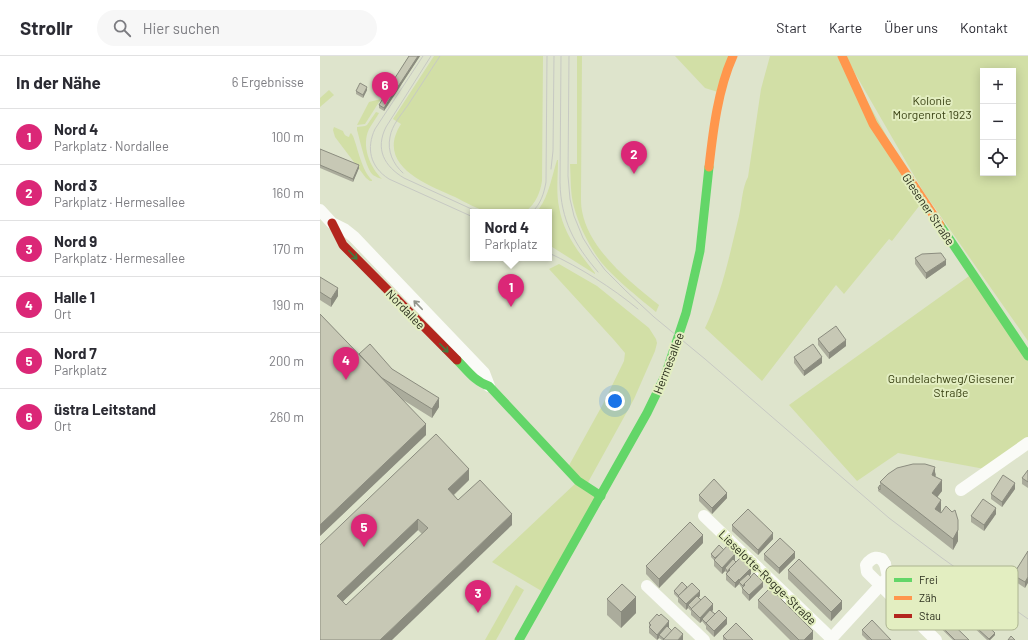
<!DOCTYPE html>
<html lang="de">
<meta charset="utf-8">
<style>
body{margin:0;font-family:Barlow,sans-serif;background:#f7f7f7;color:#2b2b33}
.controls{position:absolute;right:12px;top:12px;display:grid;overflow:hidden;border-radius:0px;box-shadow:0 2px 10px #0003}
.controls button{width:36px;height:36px;display:grid;place-items:center;padding:0;border:0;border-bottom:1px solid #e1e1e2;background:#fff;color:#2b2b33;font:20px sans-serif}
.you{position:absolute;left:295px;top:345px;width:14px;height:14px;margin:-10px;border:3px solid #fff;border-radius:50%;background:#1a73e8;box-shadow:0 0 0 6px #1a73e833}
.badge{display:grid;place-items:center;width:26px;height:26px;border-radius:50%;background:#db2777;color:#fff;font-size:13px;font-weight:700}
.pin{position:absolute;translate:-50% -33px;filter:drop-shadow(0 1px 2px #0008)}
.pin::after{content:'';position:absolute;top:21px;width:14px;height:12px;background:inherit;clip-path:polygon(0 0,100% 0,50% 100%)}
.popup{position:absolute;left:150px;top:153px;width:82px;height:52px;box-sizing:border-box;display:grid;place-content:center;border-radius:0px;background:#fff;filter:drop-shadow(0 1px 3px #0005);font-size:13px;white-space:nowrap;color:#7c7c81}
.popup b{font-size:15px;color:#2b2b33}
.popup::after{content:'';position:absolute;left:50%;top:100%;margin-left:-8px;border:8px solid transparent;border-top-color:#fff}
.list{margin:0;padding:0;list-style:none}
h2{display:flex;justify-content:space-between;align-items:center;height:52px;margin:0;padding:0 16px;font-size:17px}
h2 small{font-size:13px;font-weight:400;color:#7c7c81}
.list li{display:grid;grid-template-columns:26px 1fr auto;gap:12px;align-items:center;box-sizing:border-box;height:56px;padding:0 16px;border-top:1px solid #e1e1e2}
.list b{display:block;font-size:15px;white-space:nowrap}
.list p{margin:0;font-size:13px;white-space:nowrap;color:#7c7c81}
.list em{font-size:13px;font-style:normal;color:#7c7c81}
.icon{flex:none;width:22px;height:22px;fill:none;stroke:currentColor;stroke-width:2;stroke-linecap:round;stroke-linejoin:round}
.map{position:relative;flex:none;width:708px;height:584px;overflow:hidden}
header{display:flex;align-items:center;gap:24px;box-sizing:border-box;height:56px;padding:0 20px;background:#fff;border-bottom:1px solid #e1e1e2}
header strong{font-size:19px}
nav{display:flex;gap:22px;margin-inline-start:auto;font-size:14px}
.search{width:280px;height:36px;background:#f7f7f7;display:flex;align-items:center;gap:10px;box-sizing:border-box;padding:0 14px;border-radius:22px;color:#7c7c81;font-size:15px}
main{display:flex}
aside{flex:1;background:#fff}
.map>svg:first-child{display:block}
.green{fill:#d2dfa6;fill-rule:evenodd}
.lines{fill:none;stroke-linecap:round;stroke-linejoin:round}
.street{stroke:#fafbf7;stroke-width:12}
.fast{stroke:#63d668;stroke-width:9}
.slow{stroke:#ff974d;stroke-width:9}
.jam{stroke:#b3261e;stroke-width:9}
.tram{stroke:#c7c9c3;stroke-width:1}
.wall{fill:#abac9c;fill-rule:evenodd}
.shaded-wall{fill:#8b8c7f}
.building{fill:#c7c8b5;stroke:#8b8c7f;fill-rule:evenodd}
.oneway{stroke:#447a3f}
.oneway2{stroke:#92948a}
.labels{text-anchor:middle;dominant-baseline:central;stroke-width:4;stroke-linejoin:round;paint-order:stroke}
.park-label{font-size:12px;fill:#384012;stroke:#e3eec1}
.street-label{font-size:12px;fill:#2a2e1d;stroke:#e3eec1}
.key{fill:#e3eec1;stroke:#acb490;stroke-width:1}
.key-label{font-size:11px;fill:#2a2e1d}
</style>
<header>
<strong>Strollr</strong>
<div class="search"><svg class="icon" aria-label="search" viewBox="0 0 24 24"><circle cx="10" cy="10" r="6"/><path d="M15 15l6 6"/></svg>Hier suchen</div>
<nav><a>Start</a><a>Karte</a><a>Über uns</a><a>Kontakt</a></nav>
</header>
<main>
<aside>
<h2>In der Nähe<small>6 Ergebnisse</small></h2>
<ul class="list">
<li><span class="badge">1</span><div><b>Nord 4</b><p>Parkplatz · Nordallee</p></div><em>100 m</em></li>
<li><span class="badge">2</span><div><b>Nord 3</b><p>Parkplatz · Hermesallee</p></div><em>160 m</em></li>
<li><span class="badge">3</span><div><b>Nord 9</b><p>Parkplatz · Hermesallee</p></div><em>170 m</em></li>
<li><span class="badge">4</span><div><b>Halle 1</b><p>Ort</p></div><em>190 m</em></li>
<li><span class="badge">5</span><div><b>Nord 7</b><p>Parkplatz</p></div><em>200 m</em></li>
<li><span class="badge">6</span><div><b>üstra Leitstand</b><p>Ort</p></div><em>260 m</em></li>
</ul>
</aside>
<div class="map">
<svg width="708" height="584" viewBox="0 0 708 584">
<rect width="100%" height="100%" fill="#dee4cc"/>
<!-- green -->
<g class="green">
<path d="M114 0H223L222 125C220 137 216 147 206 155 199 157 176 157 169 156 161 155 143 145 135 141 105 128 55 109 81 68L73 63Z"/>
<path d="M257 0H262L261 140C261 145 261 150 262 155 269 194 310 226 339 249L336 256C318 241 296 224 281 206 269 190 259 170 254 151 250 137 251 122 250 108H257Z"/>
<path d="M355 0H413L401 37 385 32Z"/>
<path d="M450 0H522L603 145 572 185 569 183 524 238 516 229 442 325 385 272C402 237 410 197 419 160 422 147 422 132 428 121L441 33Z"/>
<path d="M525 0H708V285L603 135ZM663 15H693V117H663Z"/>
<path d="M9 34 14 39 0 51V42Z"/>
<path d="M61 43 45 68 37 69 49 46Z"/>
<path d="M56 56 59 57C56 62 52 68 49 73 41 90 50 111 62 123 59 122 56 121 53 119 46 113 40 84 37 74V71L45 70 47 69Z"/>
<path d="M14 71 23 75C24 78 25 80 29 81L30 78 31 77 33 80C38 93 42 115 52 124V125H50L46 122 15 81 13 74Z"/>
<path d="M237 104H238C238 120 236 136 239 151 243 177 259 197 275 217V218L229 189V156H220L219 153C229 139 232 120 237 104Z"/>
<path d="M239 208 277 230 329 272 336 283 337 287 335 295 314 343 266 430 281 440 225 537 172 506 258 425 247 413 283 348 304 305 305 297 294 284 229 213Z"/>
<path d="M652 218 708 300V387L670 414 578 397 537 425 469 349Z"/>
<path d="M196 529 204 534 176 584H165Z"/>
</g>
<g class="lines">
<!-- street -->
<g class="street">
<path d="M0 154 12 167 24 173 34 181 164 317 169 330"/>
<path d="M641 434 708 387"/>
<path d="M384 460 511 582"/>
<path d="M565 508C559 498 552 501 546 509L547 516 616 584"/>
<path d="M327 530 384 584"/>
<path d="M510 584 568 521 565 508 562 503"/>
</g>
<!-- fast -->
<g class="fast">
<path d="M620 169 708 300"/>
<path d="M137 304C147 314 155 326 169 330L258 425 281 440"/>
<path d="M199 584 327 357 345 320 366 257 380 195 389 111"/>
</g>
<!-- slow -->
<g class="slow">
<path d="M522 0 553 68 620 169"/>
<path d="M389 111C393 75 398 33 413 0"/>
</g>
<!-- jam -->
<path class="jam" d="M12 167 23 189 137 304"/>
<!-- tram -->
<g class="tram">
<path d="M103 0 55 73C46 92 50 111 69 123L153 161"/>
<path d="M111 0 66 71C55 93 64 110 84 122L158 156"/>
<path d="M241 0 240 127C241 164 254 188 278 216"/>
<path d="M249 0 248 120 250 143 254 160 263 182 273 198 285 214 306 235 334 261 385 303 569 462 622 502 708 563"/>
<path d="M231 113 233 95 234 0"/>
<path d="M83 117C73 108 67 95 70 81 72 69 81 59 88 49 99 33 109 16 120 0"/>
<path d="M212 156C221 148 224 137 226 126L227 0"/>
<path d="M229 197C261 212 291 231 318 253"/>
</g>
</g>
<!-- wall -->
<g class="wall">
<path d="M89 0H100L64 55 59 52V49L64 41V39Z"/>
<path d="M47 34 43 42 36 38V35Z"/>
<path d="M0 93 39 112 33 126 0 112Z"/>
<path d="M595 202 626 209 606 223 595 208Z"/>
<path d="M0 221 18 240 11 251 0 244Z"/>
<path d="M0 258 39 299 72 313 119 351 112 362 80 342 106 379 0 480Z"/>
<path d="M498 283 526 290 509 303 498 289Z"/>
<path d="M474 301 502 307 484 320 474 307Z"/>
<path d="M708 414V432L702 428V422Z"/>
<path d="M615 416 616 419 615 421 622 435 617 441 621 455 620 457 638 475V485L633 494 558 435V432L560 429V426Z"/>
<path d="M149 424 134 439 138 444 192 469 0 584V489ZM98 474 102 478 26 549 23 545Z"/>
<path d="M695 433 682 451 671 443V438Z"/>
<path d="M379 439 407 442 392 458 379 445Z"/>
<path d="M676 458 664 475 651 466V460Z"/>
<path d="M412 469 453 483 438 499 412 475Z"/>
<path d="M383 487 339 532 326 518V510Z"/>
<path d="M708 495 705 532 693 524V519Z"/>
<path d="M391 498 415 504 414 505 431 518 429 519 443 531 429 545 422 537V532L419 528 415 532 406 524V518L407 517 405 515 402 518 394 510V504L391 501Z"/>
<path d="M444 498 475 502 459 518 444 504Z"/>
<path d="M468 514 522 553 511 565 468 523Z"/>
<path d="M594 519 583 531 579 528V525Z"/>
<path d="M591 530 620 548 616 552 649 584H633L608 560V557L612 553 591 533Z"/>
<path d="M367 531 380 540 378 542 393 554 392 555 395 558 407 568 394 581 386 573V570L382 565 380 567 371 559V555L368 552 366 554 358 546V542L354 538V535Z"/>
<path d="M287 543 316 557 301 572 287 559Z"/>
<path d="M438 544 493 583 492 584H470L438 552Z"/>
<path d="M625 547 675 579 670 584H667L647 565 625 550Z"/>
<path d="M329 567 349 571V572L363 584H342L339 582 337 584 329 577Z"/>
<path d="M542 574 571 584H547L542 579Z"/>
<path d="M403 580 433 584H403Z"/>
</g>
<!-- shaded-wall -->
<g class="shaded-wall">
<path d="M98 0H100L64 55V52Z"/>
<path d="M47 31V34L43 42V39Z"/>
<path d="M39 109V112L33 126V123Z"/>
<path d="M626 204V209L606 223V217Z"/>
<path d="M18 232V240L11 251V243Z"/>
<path d="M526 284V290L509 303V297Z"/>
<path d="M502 301V307L484 320V315Z"/>
<path d="M119 342V351L112 362V353Z"/>
<path d="M106 368V379L0 480V469Z"/>
<path d="M615 411V419L616 416 615 422 612 419Z"/>
<path d="M149 413V424L128 444V433Z"/>
<path d="M622 424V435L612 448V437Z"/>
<path d="M695 427V433L682 451V446Z"/>
<path d="M407 437V442L392 458V452Z"/>
<path d="M621 444V455L615 464V453Z"/>
<path d="M676 452V458L664 475V469Z"/>
<path d="M192 458V469L72 584H60Z"/>
<path d="M98 463V474L17 551V540Z"/>
<path d="M638 464V485L633 494V483Z"/>
<path d="M453 477V483L438 499V494Z"/>
<path d="M383 479V487L339 532V523Z"/>
<path d="M475 496V502L459 518V512Z"/>
<path d="M415 498V504L406 513 405 512V515L402 518V512Z"/>
<path d="M431 512V518L421 528 419 526V524Z"/>
<path d="M594 516V519L583 531V529Z"/>
<path d="M708 521V527L705 532V526Z"/>
<path d="M419 523V528L415 532V527Z"/>
<path d="M443 526V531L429 545V539Z"/>
<path d="M380 535V540L370 550 368 549V552L366 554V548Z"/>
<path d="M316 541V557L301 572V556Z"/>
<path d="M522 545V553L511 565V556Z"/>
<path d="M620 545V548L613 554V551Z"/>
<path d="M393 548V554L383 564 382 563V565L380 567V562Z"/>
<path d="M407 562V568L394 581V575Z"/>
<path d="M349 565V571L341 580 339 579V582L337 584V579Z"/>
<path d="M493 575V583L492 584H484Z"/>
<path d="M675 577V579L670 584H669V583Z"/>
<path d="M363 578V584H358Z"/>
</g>
<!-- building -->
<g class="building">
<path d="M89 0H98L64 52 59 49 65 39H64Z"/>
<path d="M40 27 47 31 43 39 36 35Z"/>
<path d="M0 93 39 109 33 123 0 109Z"/>
<path d="M621 197 626 204 606 217 595 202 602 198Z"/>
<path d="M0 221 18 232 11 243 0 236Z"/>
<path d="M0 258 106 368 0 469Z"/>
<path d="M516 270 526 284 509 297 498 283Z"/>
<path d="M50 288 72 313 119 342 112 353 62 322 39 298Z"/>
<path d="M493 288 502 301 484 315 474 301Z"/>
<path d="M116 378 149 413 128 433 138 444 160 424 192 458 60 584H0V489ZM98 463 108 472 26 549 17 540Z"/>
<path d="M593 408H605L615 411 612 419 622 424 612 437 621 444 615 453 621 457 626 450 632 456 635 454 638 464V474L633 483 560 426 568 418 577 412Z"/>
<path d="M708 414V426L702 422Z"/>
<path d="M683 419 695 427 682 446 671 438Z"/>
<path d="M394 423 407 437 392 452 379 439Z"/>
<path d="M560 429V434L558 432Z"/>
<path d="M663 443 676 452 664 469 651 460Z"/>
<path d="M428 453 453 477 438 494 412 469Z"/>
<path d="M370 466 383 479 339 523 326 510Z"/>
<path d="M460 482 475 496 459 512 444 498Z"/>
<path d="M399 489 404 494 395 502 391 498Z"/>
<path d="M407 490 415 498 402 512 394 504Z"/>
<path d="M708 495V521L705 526 693 519Z"/>
<path d="M420 502 431 512 419 524V523L415 527 406 518 410 514 409 513Z"/>
<path d="M413 503 416 506 409 513 408 516 405 512Z"/>
<path d="M479 503 522 545 511 556 468 514Z"/>
<path d="M590 513 594 516 583 529 579 525Z"/>
<path d="M434 517 443 526 429 539 422 532 425 529 424 528Z"/>
<path d="M428 518 431 521 424 528 423 530 419 526Z"/>
<path d="M598 523 620 545 613 551 591 530Z"/>
<path d="M362 526 367 531 359 540 354 535Z"/>
<path d="M372 527 380 535 366 548 358 540Z"/>
<path d="M302 528 316 541 301 556 287 543Z"/>
<path d="M450 532 493 575 484 584H479L438 544Z"/>
<path d="M630 539 652 555 675 577 669 583 647 563 625 547Z"/>
<path d="M377 540 381 544 372 553 368 549Z"/>
<path d="M385 540 393 548 380 562 371 553Z"/>
<path d="M614 550 649 584H635L608 557Z"/>
<path d="M390 554 395 558 386 567 382 563Z"/>
<path d="M399 554 407 562 394 575 386 567Z"/>
<path d="M337 558 339 560 341 558 349 565 337 579 329 571 331 569 329 567Z"/>
<path d="M552 564 571 584H552L542 574Z"/>
<path d="M416 567 433 584H407L403 580Z"/>
<path d="M347 570 352 575 344 583 339 579Z"/>
<path d="M355 571 363 578 358 584H343Z"/>
<path d="M691 580 695 584H688Z"/>
</g>
<!-- one-way arrows -->
<defs><path id="oneway-shaft" d="M-6 0H5M1.5-3L5.5 0L1.5 3" fill="none" stroke-width="1.6" stroke-linecap="round" stroke-linejoin="round"/></defs>
<g class="oneway">
<use href="#oneway-shaft" transform="translate(33 199) rotate(46)"/>
<use href="#oneway-shaft" transform="translate(124 292) rotate(46)"/>
</g>
<use class="oneway2" href="#oneway-shaft" transform="translate(98 249) rotate(-134)"/>
<g class="labels">
<!-- park labels -->
<g class="park-label">
<text x="612" y="44">Kolonie<tspan x="612" dy="14">Morgenrot 1923</tspan></text>
<text x="631" y="322">Gundelachweg/Giesener<tspan x="631" dy="14">Straße</tspan></text>
</g>
<!-- street labels -->
<g class="street-label">
<text transform="translate(609 153) rotate(56)">Giesener Straße</text>
<text transform="translate(86 253) rotate(46)">Nordallee</text>
<text transform="translate(348 307) rotate(-69)">Hermesallee</text>
<text transform="translate(448 521) rotate(44)">Lieselotte-Rogge-Straße</text>
</g>
</g>
<!-- legend -->
<rect x="566" y="510" width="132" height="64" rx="6" class="key"/>
<rect x="574" y="522" width="18" height="4" fill="#63d668"/>
<rect x="574" y="540" width="18" height="4" fill="#ff974d"/>
<rect x="574" y="558" width="18" height="4" fill="#b3261e"/>
<g class="key-label">
<text x="599" y="528">Frei</text>
<text x="599" y="546">Zäh</text>
<text x="599" y="564">Stau</text>
</g>
</svg>
<div class="controls">
<button>+</button>
<button>−</button>
<button><svg class="icon" aria-label="locate" viewBox="0 0 24 24"><circle cx="12" cy="12" r="6"/><path d="M12 2v4M12 18v4M2 12h4M18 12h4"/></svg></button>
</div>
<div class="you"></div>
<div class="pin badge" style="left:191px;top:251px">1</div>
<div class="popup"><b>Nord 4</b>Parkplatz</div>
<div class="pin badge" style="left:314px;top:118px">2</div>
<div class="pin badge" style="left:158px;top:557px">3</div>
<div class="pin badge" style="left:26px;top:324px">4</div>
<div class="pin badge" style="left:44px;top:491px">5</div>
<div class="pin badge" style="left:65px;top:49px">6</div>
</div>
</main>
